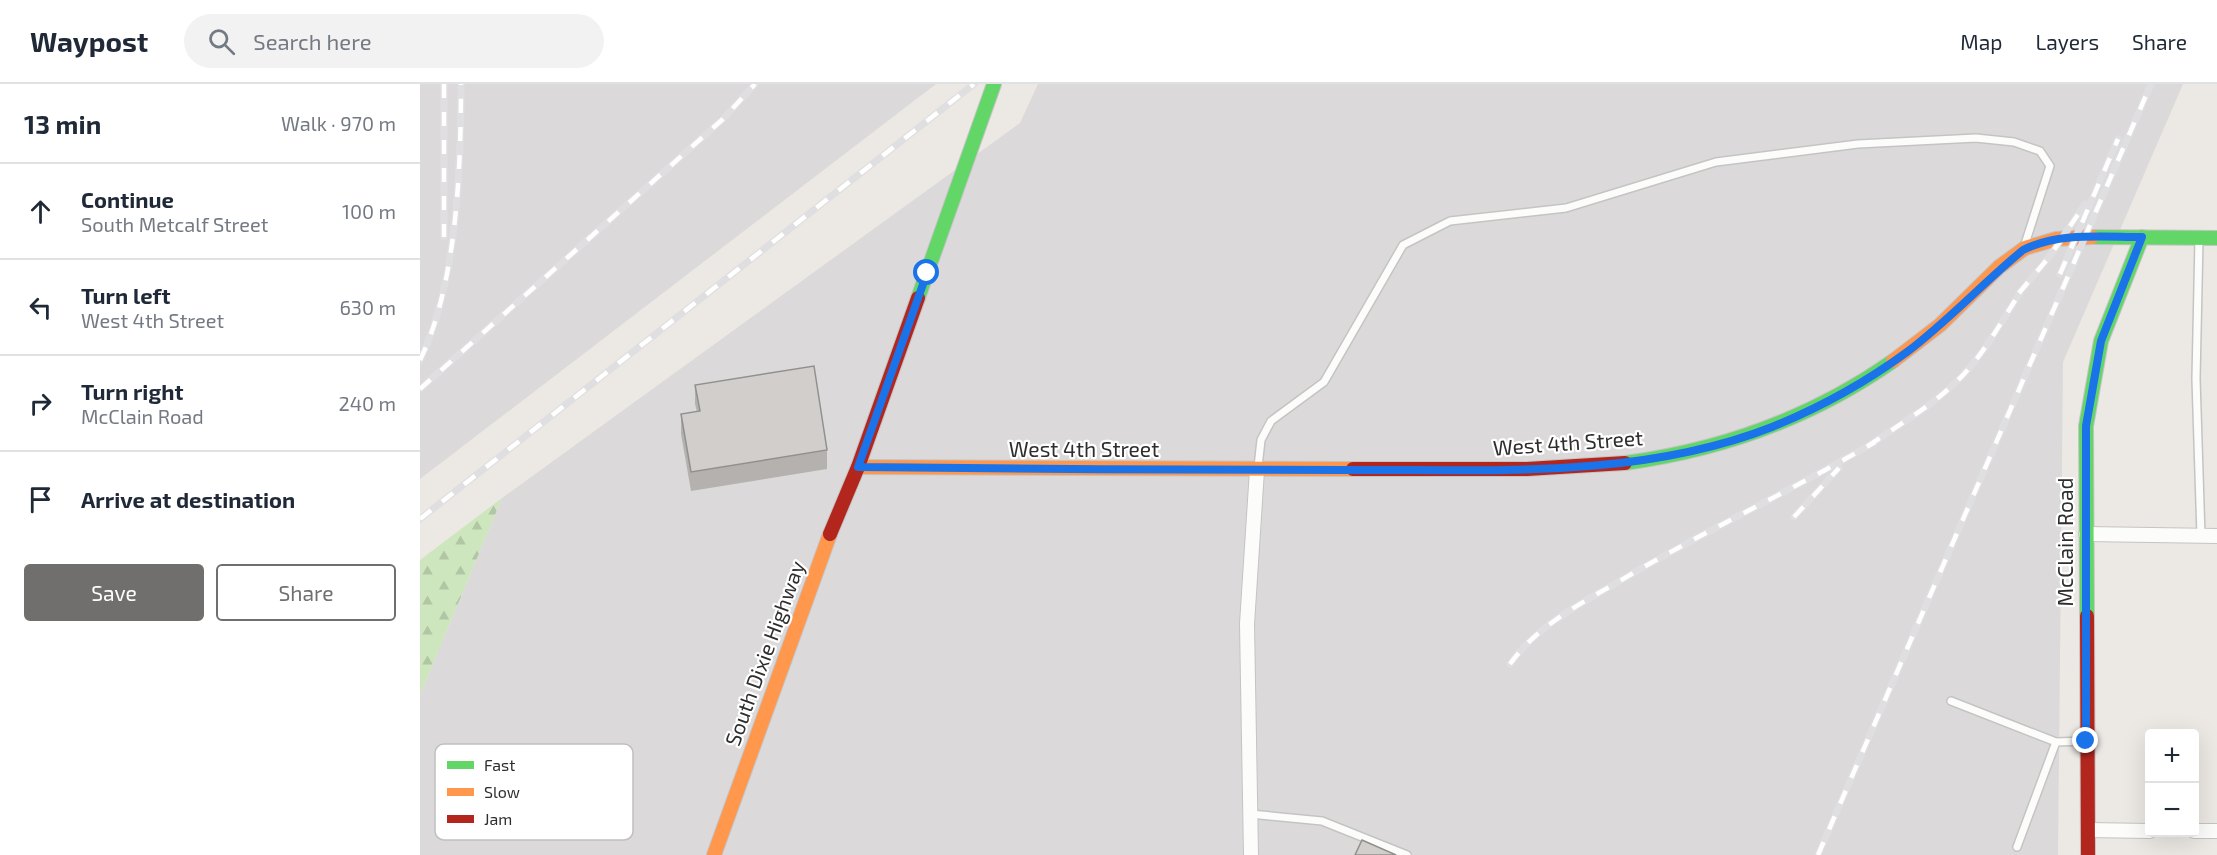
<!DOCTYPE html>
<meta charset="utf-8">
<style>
body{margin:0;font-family:"Exo 2",sans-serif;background:#f2f2f3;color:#1f2937}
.controls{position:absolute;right:18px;bottom:18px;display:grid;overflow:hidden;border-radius:6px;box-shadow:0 6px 24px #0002}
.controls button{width:54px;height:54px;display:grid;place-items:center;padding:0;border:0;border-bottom:2px solid #e0e1e3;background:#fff;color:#1f2937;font:30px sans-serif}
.stop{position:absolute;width:18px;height:18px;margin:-14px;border:4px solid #1a73e8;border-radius:50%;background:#fff}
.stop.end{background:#1a73e8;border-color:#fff;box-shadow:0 2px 6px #0008}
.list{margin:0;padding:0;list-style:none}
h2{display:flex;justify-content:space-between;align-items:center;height:78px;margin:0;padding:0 24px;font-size:26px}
h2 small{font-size:20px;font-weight:400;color:#747a83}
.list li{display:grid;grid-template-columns:39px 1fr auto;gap:18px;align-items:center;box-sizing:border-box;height:96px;padding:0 24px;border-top:2px solid #e0e1e3}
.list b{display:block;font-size:22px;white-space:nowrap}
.list p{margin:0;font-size:20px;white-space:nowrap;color:#747a83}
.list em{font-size:20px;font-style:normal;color:#747a83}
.actions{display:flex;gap:12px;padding:18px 24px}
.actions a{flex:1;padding:14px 0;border:2px solid #706f6e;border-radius:6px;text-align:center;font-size:21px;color:#706f6e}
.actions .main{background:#706f6e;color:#fff}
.icon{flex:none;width:33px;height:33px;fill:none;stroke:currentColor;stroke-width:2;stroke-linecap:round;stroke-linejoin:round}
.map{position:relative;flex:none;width:1797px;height:771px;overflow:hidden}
header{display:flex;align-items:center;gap:36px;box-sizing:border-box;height:84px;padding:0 30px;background:#fff;border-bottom:2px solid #e0e1e3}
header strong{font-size:28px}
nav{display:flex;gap:33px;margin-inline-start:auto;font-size:21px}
.search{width:420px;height:54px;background:#f2f2f3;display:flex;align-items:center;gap:15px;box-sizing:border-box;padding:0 21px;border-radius:33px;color:#747a83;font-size:22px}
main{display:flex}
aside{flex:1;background:#fff}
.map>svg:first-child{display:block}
.industrial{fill:#dcd9db}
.forest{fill:url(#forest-firs)}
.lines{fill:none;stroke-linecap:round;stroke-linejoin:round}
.lane-casing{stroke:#c5c4c5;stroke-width:10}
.street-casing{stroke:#c5c4c5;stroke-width:16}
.fast-casing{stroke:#c5c4c5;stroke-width:16}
.slow-casing{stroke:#c5c4c5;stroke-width:16}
.jam-casing{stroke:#c5c4c5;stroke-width:16}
.lane{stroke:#fcfcfb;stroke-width:7}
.street{stroke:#fcfcfb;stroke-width:14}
.fast{stroke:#63d668;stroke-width:14}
.slow{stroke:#ff974d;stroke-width:14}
.jam{stroke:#b3261e;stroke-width:14}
.rail-casing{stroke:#dfdfe1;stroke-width:7}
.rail{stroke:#fff;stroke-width:4.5;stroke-dasharray:14;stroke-linecap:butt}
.wall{fill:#b4b1af}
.building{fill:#d1cecb;stroke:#92908e;stroke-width:1.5}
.route{stroke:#1a73e8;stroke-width:8}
.labels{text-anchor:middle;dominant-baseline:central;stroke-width:4.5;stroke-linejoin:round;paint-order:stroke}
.street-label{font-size:21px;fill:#2e2e2e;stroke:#fff}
.key{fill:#fff;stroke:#c0c0c0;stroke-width:1.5}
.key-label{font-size:16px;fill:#2e2e2e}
</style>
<header>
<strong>Waypost</strong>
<div class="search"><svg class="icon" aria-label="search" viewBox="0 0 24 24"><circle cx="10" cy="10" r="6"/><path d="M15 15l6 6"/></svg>Search here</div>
<nav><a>Map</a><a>Layers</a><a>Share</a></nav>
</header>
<main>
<aside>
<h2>13 min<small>Walk · 970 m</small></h2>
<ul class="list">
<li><svg class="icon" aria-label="ahead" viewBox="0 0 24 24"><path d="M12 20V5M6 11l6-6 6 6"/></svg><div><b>Continue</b><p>South Metcalf Street</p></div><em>100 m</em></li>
<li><svg class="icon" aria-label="left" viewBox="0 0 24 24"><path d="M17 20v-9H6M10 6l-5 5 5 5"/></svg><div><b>Turn left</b><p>West 4th Street</p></div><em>630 m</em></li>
<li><svg class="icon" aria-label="right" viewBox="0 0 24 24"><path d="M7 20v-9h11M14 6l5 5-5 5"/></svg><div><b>Turn right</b><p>McClain Road</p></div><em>240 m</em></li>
<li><svg class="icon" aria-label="arrive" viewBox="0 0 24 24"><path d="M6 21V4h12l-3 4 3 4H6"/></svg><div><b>Arrive at destination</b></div></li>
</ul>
<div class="actions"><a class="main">Save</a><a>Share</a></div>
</aside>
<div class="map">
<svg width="1797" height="771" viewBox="0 0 1797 771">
<defs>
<pattern id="forest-firs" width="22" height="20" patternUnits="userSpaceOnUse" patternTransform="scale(1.5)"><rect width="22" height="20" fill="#cee6be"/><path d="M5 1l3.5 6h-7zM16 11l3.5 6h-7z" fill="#b1c6a4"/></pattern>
</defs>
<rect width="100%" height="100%" fill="#ece8e4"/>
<!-- industrial -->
<g class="industrial">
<path d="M0 0H516L0 395Z"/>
<path d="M618 0H1763L1643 278 1638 771H0V611L82 414 600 39Z"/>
</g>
<!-- forest -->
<path class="forest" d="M82 414 0 611V476Z"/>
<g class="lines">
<!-- lane casing -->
<g class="lane-casing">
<g id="lane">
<path d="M1779 155 1776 295 1781 452"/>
<path d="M838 383 841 356 851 337 904 298 983 161 1030 137 1146 124 1296 78 1438 60 1556 54 1594 58 1620 67 1630 82 1605 160"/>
<path d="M1531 617 1636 658 1666 657"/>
<path d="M830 730 902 737 987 771"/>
<path d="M1597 763 1636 658"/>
</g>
</g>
<!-- street casing -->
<g class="street-casing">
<g id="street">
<path d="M1666 450 1797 452"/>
<path d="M1668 746 1730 747"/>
<path d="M1774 747H1797"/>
<path d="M831 771 827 540 837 386"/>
</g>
</g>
<!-- fast casing -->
<g class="fast-casing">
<g id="fast">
<path d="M1672 153 1797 154"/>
<path d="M498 214 574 0"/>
<path d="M1205 379C1302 366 1393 333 1473 277"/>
<path d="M1667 532 1666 342 1681 257 1722 153"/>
</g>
</g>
<!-- slow casing -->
<g class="slow-casing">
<g id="slow">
<path d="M1473 277 1520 241 1579 183 1605 164 1636 155 1672 153"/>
<path d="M438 383 933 385"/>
<path d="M294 771 410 450"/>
</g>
</g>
<!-- jam casing -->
<g class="jam-casing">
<g id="jam">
<path d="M933 385H1107L1205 379"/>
<path d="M410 450 438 383 498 214"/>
<path d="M1667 532 1668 771"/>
</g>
</g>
<!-- lane -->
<use href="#lane" class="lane"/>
<!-- street -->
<use href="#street" class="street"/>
<!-- fast -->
<use href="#fast" class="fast"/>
<!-- slow -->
<use href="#slow" class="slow"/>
<!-- jam -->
<use href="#jam" class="jam"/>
<!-- rail casing -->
<g class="rail-casing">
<g id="rail">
<path d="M24 0V153"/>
<path d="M1640 190 1698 55"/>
<path d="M1599 209 1630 172 1665 120"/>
<path d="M0 276C37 200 41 84 41 0"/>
<path d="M0 305 303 35 335 0"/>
<path d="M1448 362C1478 341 1509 324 1535 299 1563 273 1582 236 1603 204"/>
<path d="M1374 433 1419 384"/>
<path d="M0 435 554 0"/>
<path d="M1090 580C1117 542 1158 521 1198 498 1282 448 1371 407 1455 358"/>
<path d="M1398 771 1731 0"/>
</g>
</g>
<!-- rail -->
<use href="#rail" class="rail"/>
</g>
<!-- wall -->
<path class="wall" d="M275 301 407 366V385L271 407 261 350V330L277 328 275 320Z"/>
<!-- building -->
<g class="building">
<path d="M394 282 407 366 271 388 261 330 280 327 275 301Z"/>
<path d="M942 756 976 771H935Z"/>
</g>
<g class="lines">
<!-- route -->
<path class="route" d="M507 189 438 383C600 385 763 386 925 386 1067 385 1217 396 1352 343 1399 324 1446 298 1487 268 1528 237 1563 199 1603 166 1639 148 1682 153 1722 153L1681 257 1666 342V657"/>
</g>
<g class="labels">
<!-- street labels -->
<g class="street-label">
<text transform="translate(1148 358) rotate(-4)">West 4th Street</text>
<text x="664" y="364">West 4th Street</text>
<text transform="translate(1644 458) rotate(-90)">McClain Road</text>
<text transform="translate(344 569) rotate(-70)">South Dixie Highway</text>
</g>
</g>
<!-- legend -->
<rect x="15" y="660" width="198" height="96" rx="9" class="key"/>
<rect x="27" y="677" width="27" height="8" fill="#63d668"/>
<rect x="27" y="704" width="27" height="8" fill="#ff974d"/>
<rect x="27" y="731" width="27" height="8" fill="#b3261e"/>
<g class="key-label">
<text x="64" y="687">Fast</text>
<text x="64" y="714">Slow</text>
<text x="64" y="741">Jam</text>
</g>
</svg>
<div class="controls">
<button>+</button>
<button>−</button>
</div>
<div class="stop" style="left:507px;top:189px"></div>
<div class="stop end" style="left:1666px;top:657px"></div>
</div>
</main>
